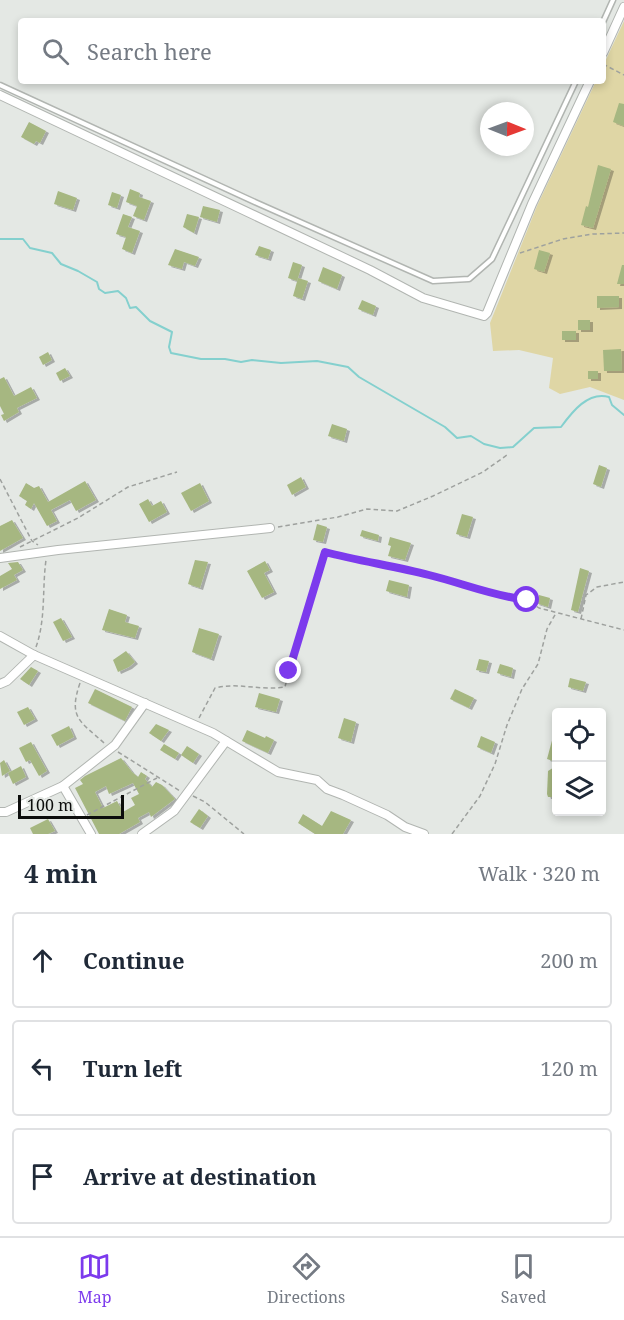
<!DOCTYPE html>
<meta charset="utf-8">
<style>
body{margin:0;font-family:"Noto Serif",serif;background:#f6f6f7;color:#1f2937}
.controls{position:absolute;right:18px;bottom:18px;display:grid;overflow:hidden;border-radius:6px;box-shadow:0 3px 9px #0003}
.controls button{width:54px;height:54px;display:grid;place-items:center;padding:0;border:0;border-bottom:2px solid #e0e1e3;background:#fff;color:#1f2937;font:30px sans-serif}
.compass{position:absolute;left:480px;top:102px;width:54px;height:54px;border-radius:50%;background:#fff;box-shadow:0 3px 9px #0003;rotate:91deg}
.scale{position:absolute;left:18px;bottom:15px;width:106px;box-sizing:border-box;padding-left:6px;border:3px solid #0c0d0c;border-top:0;font-size:16px;line-height:21px;white-space:nowrap;color:#0c0d0c;-webkit-text-stroke:4px #e4e8e4;paint-order:stroke}
.stop{position:absolute;width:18px;height:18px;margin:-14px;border:4px solid #7c3aed;border-radius:50%;background:#fff}
.stop.end{background:#7c3aed;border-color:#fff;box-shadow:0 2px 6px #0008}
.list{margin:0;padding:0;list-style:none}
h2{display:flex;justify-content:space-between;align-items:center;height:78px;margin:0;padding:0 24px;font-size:26px}
h2 small{font-size:20px;font-weight:400;color:#747a83}
.list li{display:grid;grid-template-columns:39px 1fr auto;gap:18px;align-items:center;box-sizing:border-box;height:96px;margin:0 12px 12px;padding:0 12px;border:2px solid #e0e1e3;border-radius:6px}
.list b{display:block;font-size:22px;white-space:nowrap}
.list em{font-size:20px;font-style:normal;color:#747a83}
.icon{flex:none;width:33px;height:33px;fill:none;stroke:currentColor;stroke-width:2;stroke-linecap:round;stroke-linejoin:round}
.map{position:relative;flex:none;width:624px;height:834px;overflow:hidden}
.search{position:absolute;background:#fff;box-shadow:0 3px 9px #0003;left:18px;right:18px;top:18px;height:66px;display:flex;align-items:center;gap:15px;box-sizing:border-box;padding:0 21px;border-radius:6px;color:#747a83;font-size:22px}
.sheet{height:402px;background:#fff}
nav{display:flex;justify-content:space-around;align-items:center;box-sizing:border-box;height:84px;border-top:2px solid #e0e1e3;background:#fff;font-size:16px;color:#747a83}
nav a{display:grid;justify-items:center;gap:3px}
nav .on{color:#7c3aed}
.map>svg:first-child{display:block}
.green{fill:#dfd6a5}
.lines{fill:none;stroke-linecap:round;stroke-linejoin:round}
.stream{stroke:#84d0ce;stroke-width:2}
.building{fill:#a6b781;fill-rule:evenodd;filter:url(#shadow)}
.lane-casing{stroke:#b1b5b1;stroke-width:7}
.street-casing{stroke:#b1b5b1;stroke-width:10}
.path{stroke:#9ea19e;stroke-width:1.5;stroke-dasharray:4.5 3;stroke-linecap:butt}
.lane{stroke:#fff;stroke-width:4}
.street{stroke:#fff;stroke-width:8}
.route{stroke:#7c3aed;stroke-width:8}
</style>
<div class="map">
<svg width="624" height="834" viewBox="0 0 624 834">
<defs>
<filter id="shadow"><feDropShadow dx="3" dy="2" stdDeviation="0" flood-color="#0004"/></filter>
</defs>
<rect width="100%" height="100%" fill="#e4e8e4"/>
<!-- green -->
<path class="green" d="M624 21V400L590 387 560 394 549 388 553 358 519 350 493 351 490 323 537 206 596 81H603V66Z"/>
<g class="lines">
<!-- stream -->
<path class="stream" d="M0 239H23L30 248 52 253 61 264 78 271 97 282 99 289 105 293 118 291 126 298 130 308 136 307 150 321 172 332 169 347 171 353 201 359H225L241 362 252 360 281 363 317 361 348 367 359 377 445 427 457 438 471 436 484 444 500 448 513 447 534 428 561 427C572 412 588 391 609 397L612 405 624 415"/>
</g>
<!-- building -->
<g class="building">
<path d="M619 103 624 104V126L613 122Z"/>
<path d="M29 122 46 131 40 143 36 141 34 144 21 137Z"/>
<path d="M598 165 611 169 593 228 581 225 586 206 588 207Z"/>
<path d="M130 189 140 193 139 197 151 201 144 220 133 216 137 206 126 202Z"/>
<path d="M58 191 77 198 73 210 54 204Z"/>
<path d="M112 192 121 195 117 208 108 205Z"/>
<path d="M203 206 220 210 217 222 200 217Z"/>
<path d="M123 214 132 217 128 227 140 231 132 253 122 249 126 237 116 234Z"/>
<path d="M187 214 199 217 194 233 183 227Z"/>
<path d="M259 246 271 250 268 259 255 255Z"/>
<path d="M175 249 199 257 195 266 184 262 182 269 168 265Z"/>
<path d="M539 250 550 253 544 272 534 269Z"/>
<path d="M293 262 302 265 297 281 288 278Z"/>
<path d="M622 265H624V284H617Z"/>
<path d="M323 267 342 275 337 289 318 281Z"/>
<path d="M298 278 308 281 302 299 293 296Z"/>
<path d="M597 296H619V307L597 308Z"/>
<path d="M362 300 376 306 373 315 358 309Z"/>
<rect x="578" y="320" width="12" height="10"/>
<rect x="562" y="331" width="14" height="9"/>
<path d="M621 349 622 371H604L603 350Z"/>
<path d="M48 352 52 360 43 365 39 357Z"/>
<path d="M65 368 70 376 60 381 56 373Z"/>
<rect x="588" y="371" width="10" height="8"/>
<path d="M4 377 14 396 31 387 37 398 17 408 19 412 4 421 1 415 4 414 0 406V379Z"/>
<path d="M332 424 347 429 344 441 328 436Z"/>
<path d="M599 465 607 468 601 487 593 484Z"/>
<path d="M301 477 306 487 292 495 287 485Z"/>
<path d="M85 481 96 500 76 511 70 500 51 510 57 521 47 526 34 503 31 509 25 505 27 501 19 496 26 483 34 488 39 486 48 502Z"/>
<path d="M200 483 209 501 191 511 181 493Z"/>
<path d="M148 499 152 506 161 501 167 512 149 522 139 504Z"/>
<path d="M462 514 473 517 467 537 456 534Z"/>
<path d="M12 520 23 538 0 551V526Z"/>
<path d="M317 524 327 527 323 542 313 540Z"/>
<path d="M362 530 379 535 378 541 360 536Z"/>
<path d="M390 537 411 543 405 560 388 556 391 546 388 545Z"/>
<path d="M195 560 208 562 200 588 188 584Z"/>
<path d="M265 561 270 570 264 573 274 592 262 598 247 571Z"/>
<path d="M18 562 23 570 14 575 17 580 0 589V576L12 569 8 563Z"/>
<path d="M580 568 589 571 578 612 571 610Z"/>
<path d="M389 580 409 585 407 597 386 591Z"/>
<path d="M539 595 550 598 548 607 536 603Z"/>
<path d="M109 609 127 615 125 622 139 626 135 638 102 630Z"/>
<path d="M61 618 72 637 63 641 53 622Z"/>
<path d="M199 628 219 634 211 659 192 652Z"/>
<path d="M126 651 135 662 129 667 118 672 113 660Z"/>
<path d="M479 659 489 661 486 672 476 670Z"/>
<path d="M500 664 513 668 511 677 497 673Z"/>
<path d="M31 667 38 671 29 685 20 679Z"/>
<path d="M570 678 586 682 583 691 568 687Z"/>
<path d="M95 689 132 707 125 721 88 703Z"/>
<path d="M455 689 474 698 469 708 450 699Z"/>
<path d="M259 693 280 699 276 712 255 707Z"/>
<path d="M28 707 35 719 24 725 17 712Z"/>
<path d="M344 718 356 722 351 742 338 738Z"/>
<path d="M156 724 169 730 161 741 149 733Z"/>
<path d="M69 726 74 737 57 746 51 735Z"/>
<path d="M247 730 265 738 266 736 274 740 268 753 242 741Z"/>
<path d="M554 733H556V762L547 759Z"/>
<path d="M481 736 495 742 491 753 477 747Z"/>
<path d="M31 742 47 771 39 776 30 760 26 762 19 748Z"/>
<path d="M164 744 179 753 175 759 160 750Z"/>
<path d="M187 746 199 754 193 763 181 755Z"/>
<path d="M121 758 132 772 138 777 141 772 147 776 145 779 152 787 156 782 162 785 175 799 151 817 149 812 138 818 140 822 119 834H99L75 788 83 784 80 780 85 776ZM133 783 139 794 131 798 135 805 123 812 117 801 103 808 95 792 106 786 109 794Z"/>
<path d="M4 760 10 771 2 776 0 763Z"/>
<path d="M21 766 26 777 13 784 8 773Z"/>
<path d="M556 766V797H548L547 794 548 771Z"/>
<path d="M199 809 208 816 200 828 190 822Z"/>
<path d="M331 811 351 820 343 834H315L298 823 303 814 322 826Z"/>
<path d="M48 819 55 831 48 834H33L30 828Z"/>
</g>
<g class="lines">
<!-- lane casing -->
<g class="lane-casing">
<g id="lane">
<path d="M603 22 613 0"/>
<path d="M0 85 257 203 433 281 469 279 492 259 576 81"/>
</g>
</g>
<!-- street casing -->
<g class="street-casing">
<g id="street">
<path d="M603 53 624 7"/>
<path d="M0 95 370 270 423 298 484 316 487 313 532 204 590 81"/>
<path d="M0 558 58 550 270 528"/>
<path d="M0 636 34 655 213 733 278 772 317 780 327 789 343 795 387 815 405 827 424 834"/>
<path d="M0 684 7 681 34 655"/>
<path d="M63 786 91 834"/>
<path d="M0 812H6L63 786 115 745 145 703"/>
<path d="M142 834 174 811 226 741"/>
</g>
</g>
<!-- path -->
<g class="path">
<path d="M603 64 624 75"/>
<path d="M520 253 563 239 593 234 624 233"/>
<path d="M0 479 32 541 38 545"/>
<path d="M278 527 338 517 367 509 397 511 433 496 483 472 507 455"/>
<path d="M20 547 78 518 128 487 177 472"/>
<path d="M581 619 586 595 597 587 624 582"/>
<path d="M36 647C46 619 42 589 46 560"/>
<path d="M80 683C68 718 80 721 104 743"/>
<path d="M199 718 215 688C239 682 260 691 285 687 296 641 313 597 325 552L364 562 413 571 461 583 485 593 527 600 539 608 624 630"/>
<path d="M118 752 180 791"/>
<path d="M193 796 205 802 244 834"/>
<path d="M87 815 157 778"/>
<path d="M452 834 480 796 495 764 507 725 522 689 538 664 547 629 556 613"/>
</g>
<!-- lane -->
<use href="#lane" class="lane"/>
<!-- street -->
<use href="#street" class="street"/>
</g>
<g class="lines">
<!-- route -->
<path class="route" d="M289 671 325 552C359 561 394 566 429 575 462 583 493 596 527 600"/>
</g>
</svg>
<div class="controls">
<button><svg class="icon" aria-label="locate" viewBox="0 0 24 24"><circle cx="12" cy="12" r="6"/><path d="M12 2v4M12 18v4M2 12h4M18 12h4"/></svg></button>
<button><svg class="icon" aria-label="layers" viewBox="0 0 24 24"><path d="M12 4l9 5-9 5-9-5zM3 14l9 5 9-5"/></svg></button>
</div>
<svg class="compass" viewBox="-18 -18 36 36"><path d="M0-13l5 13h-10z" fill="#e53935"/><path d="M0 13l5-13h-10z" fill="#747a83"/></svg>
<div class="scale">100 m</div>
<div class="stop" style="left:527px;top:600px"></div>
<div class="stop end" style="left:289px;top:671px"></div>
<div class="search"><svg class="icon" aria-label="search" viewBox="0 0 24 24"><circle cx="10" cy="10" r="6"/><path d="M15 15l6 6"/></svg>Search here</div>
</div>
<section class="sheet">
<h2>4 min<small>Walk · 320 m</small></h2>
<ul class="list">
<li><svg class="icon" aria-label="ahead" viewBox="0 0 24 24"><path d="M12 20V5M6 11l6-6 6 6"/></svg><div><b>Continue</b></div><em>200 m</em></li>
<li><svg class="icon" aria-label="left" viewBox="0 0 24 24"><path d="M17 20v-9H6M10 6l-5 5 5 5"/></svg><div><b>Turn left</b></div><em>120 m</em></li>
<li><svg class="icon" aria-label="arrive" viewBox="0 0 24 24"><path d="M6 21V4h12l-3 4 3 4H6"/></svg><div><b>Arrive at destination</b></div></li>
</ul>
</section>
<nav>
<a class="on"><svg class="icon" aria-label="map" viewBox="0 0 24 24"><path d="M3 6l6-2 6 2 6-2v14l-6 2-6-2-6 2zM9 4v14M15 6v14"/></svg>Map</a>
<a><svg class="icon" aria-label="directions" viewBox="0 0 24 24"><path d="M12 3l9 9-9 9-9-9zM9 14v-3h6M13 9l2 2-2 2"/></svg>Directions</a>
<a><svg class="icon" aria-label="saved" viewBox="0 0 24 24"><path d="M7 4h10v16l-5-4-5 4z"/></svg>Saved</a>
</nav>
